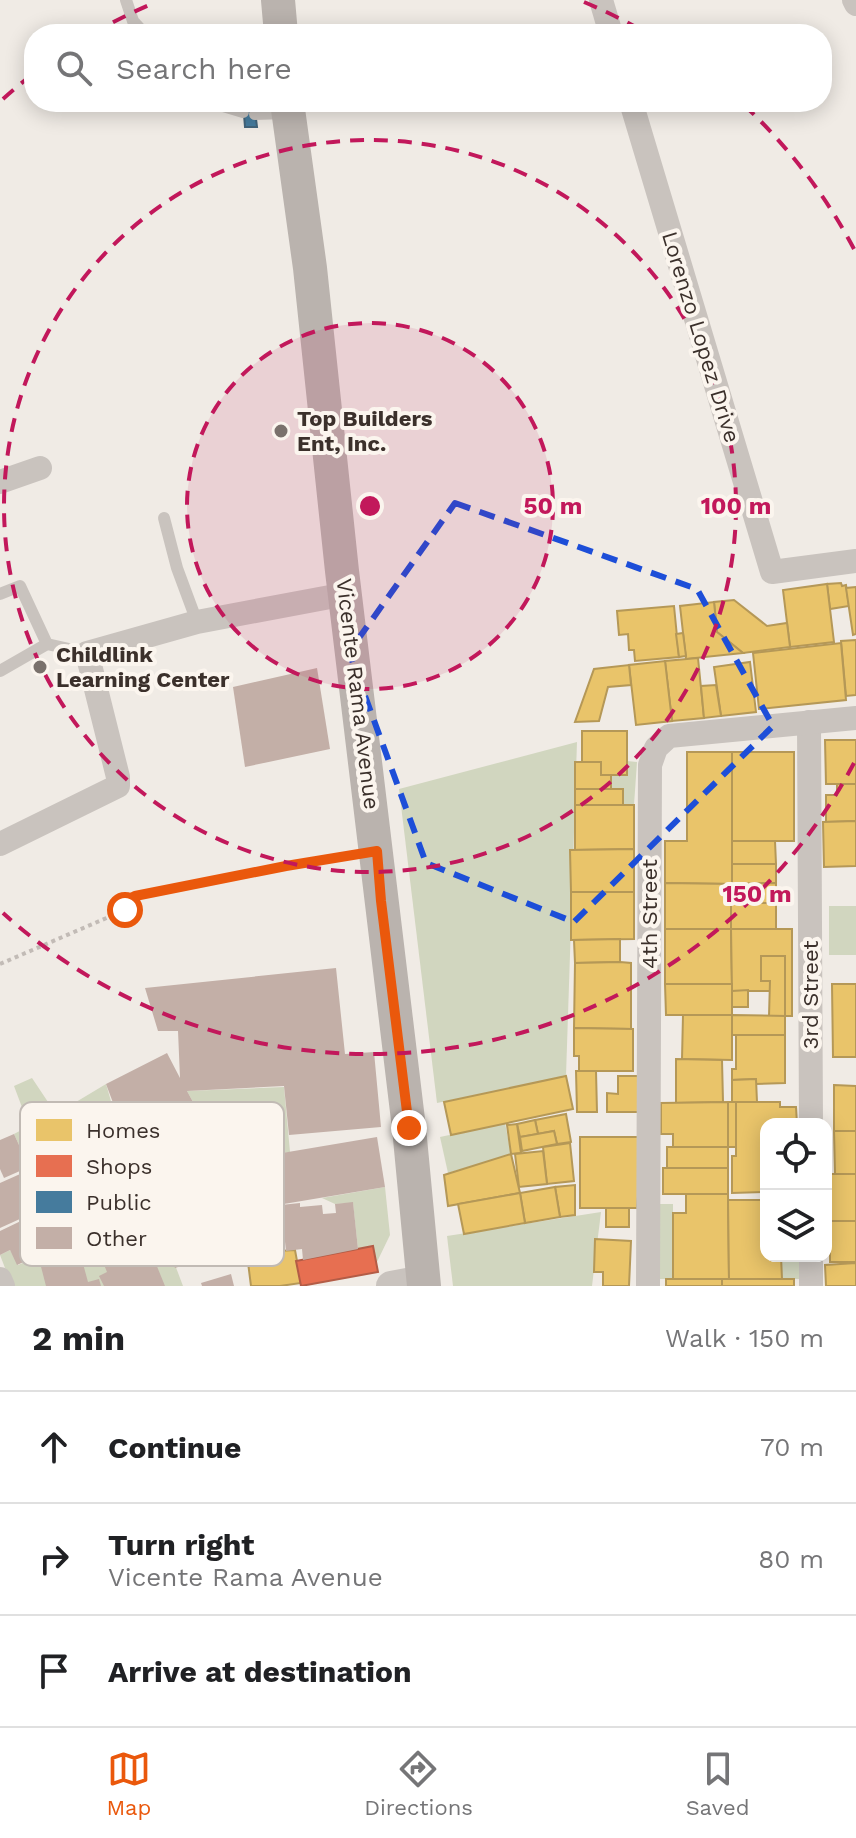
<!DOCTYPE html>
<meta charset="utf-8">
<style>
body{margin:0;font-family:"Work Sans",sans-serif;background:#f2f2f2;color:#202124}
.controls{position:absolute;right:24px;bottom:24px;display:grid;overflow:hidden;border-radius:16px;box-shadow:0 4px 20px #0003}
.controls button{width:72px;height:72px;display:grid;place-items:center;padding:0;border:0;border-bottom:2px solid #e0e0e0;background:#fff;color:#202124;font:40px sans-serif}
.stop{position:absolute;width:24px;height:24px;margin:-18px;border:6px solid #ea580c;border-radius:50%;background:#fff}
.stop.end{background:#ea580c;border-color:#fff;box-shadow:0 2px 8px #0008}
.list{margin:0;padding:0;list-style:none}
h2{display:flex;justify-content:space-between;align-items:center;height:104px;margin:0;padding:0 32px;font-size:34px}
h2 small{font-size:26px;font-weight:400;color:#757577}
.list li{display:grid;grid-template-columns:52px 1fr auto;gap:24px;align-items:center;box-sizing:border-box;height:112px;padding:0 32px;border-top:2px solid #e0e0e0}
.list b{display:block;font-size:30px;white-space:nowrap}
.list p{margin:0;font-size:26px;white-space:nowrap;color:#757577}
.list em{font-size:26px;font-style:normal;color:#757577}
.icon{flex:none;width:44px;height:44px;fill:none;stroke:currentColor;stroke-width:2;stroke-linecap:round;stroke-linejoin:round}
.map{position:relative;flex:none;width:856px;height:1286px;overflow:hidden}
.search{position:absolute;background:#fff;box-shadow:0 4px 20px #0003;left:24px;right:24px;top:24px;height:88px;display:flex;align-items:center;gap:20px;box-sizing:border-box;padding:0 28px;border-radius:32px;color:#757577;font-size:30px}
.sheet{height:440px;background:#fff}
nav{display:flex;justify-content:space-around;align-items:center;box-sizing:border-box;height:112px;border-top:2px solid #e0e0e0;background:#fff;font-size:22px;color:#757577}
nav a{display:grid;justify-items:center;gap:4px}
nav .on{color:#ea580c}
.map>svg:first-child{display:block}
.green{fill:#d1d6bf}
.homes{fill:#e9c46a;stroke:#b59857;stroke-width:2}
.shops{fill:#e76f51;stroke:#b35c46;stroke-width:2}
.public{fill:#457b9d;stroke:#42647b;stroke-width:2}
.building{fill:#c3afa7}
.lines{fill:none;stroke-linecap:round;stroke-linejoin:round}
.path{stroke:#c2bbb6;stroke-width:4;stroke-dasharray:4 4;stroke-linecap:butt}
.service{stroke:#c9c3be;stroke-width:12}
.minor{stroke:#c9c3be;stroke-width:24}
.tertiary{stroke:#c9c3be;stroke-width:30}
.secondary{stroke:#bab3ae;stroke-width:34}
.route{stroke:#ea580c;stroke-width:10}
.marked{fill:none;stroke:#1d4ed8;stroke-width:6;stroke-dasharray:16 10;stroke-linejoin:round}
.ring{fill:none;stroke:#c2185b;stroke-width:4;stroke-dasharray:14 10}
.poi-dot{fill:#7a716c;stroke:#fbf5ee;stroke-width:3}
.labels{text-anchor:middle;dominant-baseline:central;stroke-width:8;stroke-linejoin:round;paint-order:stroke}
.street-label{font-size:22px;fill:#3b302b;stroke:#fbf5ee}
.poi-label{font-size:22px;font-weight:bold;fill:#3b302b;stroke:#fbf5ee;text-anchor:start}
.key{fill:#fbf5ee;stroke:#c1bab4;stroke-width:2}
.key-label{font-size:22px;fill:#3b302b}
.centre{fill:#c2185b;stroke:#fbf5ee;stroke-width:4}
.ring-label{font-size:24px;text-anchor:middle;font-weight:bold;fill:#c2185b;stroke:#fbf5ee;stroke-width:8;stroke-linejoin:round;paint-order:stroke}
</style>
<div class="map">
<svg width="856" height="1286" viewBox="0 0 856 1286">
<rect width="100%" height="100%" fill="#f0ebe5"/>
<!-- green -->
<g class="green">
<path d="M577 742 566 1076 437 1103 399 789Z"/>
<path d="M627 761 637 762 634 805H623V789H611V775H626Z"/>
<rect x="829" y="906" width="27" height="49"/>
<path d="M32 1078 56 1114 106 1084 124 1146 117 1148 109 1126 92 1132 86 1117 49 1130 54 1145 48 1148 52 1158 47 1162 29 1167 14 1134 29 1126 14 1086Z"/>
<path d="M284 1087 290 1152 234 1161H225L187 1091Z"/>
<path d="M505 1123 511 1154 448 1173 440 1137Z"/>
<path d="M143 1180 183 1286H12L0 1255 10 1250 18 1265 67 1244 48 1208 64 1199 70 1206Z"/>
<path d="M385 1187 390 1235 376 1264 373 1246 358 1249 353 1203 335 1204 322 1198Z"/>
<path d="M655 1204H673V1279H656Z"/>
<path d="M601 1212 592 1286H453L447 1236Z"/>
<path d="M781 1256H804V1279H782Z"/>
</g>
<!-- homes -->
<g class="homes">
<path d="M841 583 842 586 846 585 849 606 830 609 827 584Z"/>
<path d="M827 584 834 642 790 647 783 590Z"/>
<path d="M856 587V634L853 635 846 588Z"/>
<path d="M734 600 767 626 787 623 790 647 743 653 717 632 714 602Z"/>
<path d="M714 602 717 632 743 653 686 659 680 606Z"/>
<path d="M674 606 679 657 635 661 634 650H629L628 634 619 635 617 611Z"/>
<path d="M683 633 686 656 679 657 676 634Z"/>
<path d="M856 640V695L846 696 841 641Z"/>
<path d="M841 643 846 700 759 709 753 653Z"/>
<path d="M698 658 704 718 672 721 665 661Z"/>
<path d="M665 661 672 721 636 725 629 665Z"/>
<path d="M750 662 756 712 721 716 714 667Z"/>
<path d="M629 665 631 685 608 687 599 721 575 722 594 669Z"/>
<path d="M716 685 721 716 704 718 701 686Z"/>
<path d="M582 731H627V775H601V762H582Z"/>
<path d="M825 740H856V784H826Z"/>
<path d="M687 752H732V884L665 883V841H687Z"/>
<rect x="732" y="752" width="62" height="89"/>
<path d="M575 762H601V775H611V789H575Z"/>
<path d="M837 784H856V821L826 822V795H837Z"/>
<rect x="575" y="789" width="48" height="16"/>
<path d="M575 805H634V849L575 850Z"/>
<path d="M856 821V866L824 867 823 822Z"/>
<path d="M732 841H775L776 864H732Z"/>
<path d="M634 849V892H571L570 850Z"/>
<path d="M732 864H776V883L732 884Z"/>
<path d="M665 883 732 884 731 929H665Z"/>
<path d="M776 883V903H731L732 884Z"/>
<path d="M571 892H634V939L571 940Z"/>
<path d="M731 903H776V930L731 929Z"/>
<path d="M665 929H731L732 984H665Z"/>
<path d="M731 929H792V1016H785V956H761V981H770V991H732Z"/>
<path d="M620 939V962L575 963 574 940Z"/>
<path d="M761 956H785V1016H769L770 981H761Z"/>
<path d="M620 962 631 963V1029L574 1028 575 963Z"/>
<path d="M665 984H732V1015H666Z"/>
<path d="M832 984H856V1057H833Z"/>
<path d="M748 990V1007H732V991Z"/>
<path d="M683 1015H732V1060L682 1059Z"/>
<path d="M732 1015 785 1016V1035H732Z"/>
<path d="M574 1028 633 1029V1071H579V1056H574Z"/>
<path d="M736 1035H785V1083L756 1084V1079L732 1080V1069H736Z"/>
<path d="M676 1059 722 1060 723 1102 676 1103Z"/>
<path d="M576 1071H596L597 1112H577Z"/>
<path d="M566 1076 573 1109 451 1135 444 1102Z"/>
<path d="M618 1076H639V1112H607V1093L618 1094Z"/>
<path d="M756 1079 757 1102H732V1080Z"/>
<path d="M834 1085 856 1086V1131H834Z"/>
<path d="M728 1102V1147H673V1134H661V1103Z"/>
<rect x="728" y="1102" width="8" height="45"/>
<path d="M736 1102H780V1107H796L797 1124H766V1192L732 1193V1156H736Z"/>
<path d="M566 1114 571 1142 557 1144 554 1131 538 1134 535 1120Z"/>
<path d="M535 1120 538 1134 520 1137 517 1124Z"/>
<path d="M517 1124 521 1153 511 1154 507 1125Z"/>
<path d="M554 1131 557 1144 522 1151 520 1137Z"/>
<path d="M834 1131H856V1174H835Z"/>
<path d="M580 1137H643L637 1208H580Z"/>
<path d="M570 1143 574 1181 547 1184 543 1147Z"/>
<rect x="667" y="1147" width="61" height="21"/>
<path d="M543 1151 547 1184 519 1187 515 1154Z"/>
<path d="M511 1154 520 1193 448 1206 444 1175Z"/>
<rect x="663" y="1168" width="65" height="26"/>
<rect x="830" y="1174" width="26" height="47"/>
<path d="M575 1185V1215L560 1217 555 1187Z"/>
<path d="M555 1187 560 1217 525 1223 520 1193Z"/>
<path d="M520 1193 525 1223 464 1234 458 1204Z"/>
<path d="M686 1194H728L729 1279H673V1213H686Z"/>
<path d="M728 1200H766V1256H781L782 1279H729Z"/>
<rect x="606" y="1208" width="23" height="19"/>
<path d="M274 1211 279 1251 295 1250 301 1283 280 1286H251L242 1215Z"/>
<rect x="830" y="1221" width="26" height="41"/>
<path d="M595 1239 631 1241 629 1286H603V1272H594Z"/>
<path d="M856 1263V1286H826L825 1265Z"/>
<rect x="666" y="1279" width="56" height="7"/>
<rect x="722" y="1279" width="72" height="7"/>
</g>
<!-- shops -->
<path class="shops" d="M373 1246 378 1272 301 1286 296 1261Z"/>
<!-- public -->
<path class="public" d="M243 102H254L257 127H245Z"/>
<!-- building -->
<g class="building">
<path d="M317 668 330 749 245 767 233 687Z"/>
<path d="M336 968 345 1054 374 1052 381 1127 289 1135 284 1086 187 1091 234 1177 245 1238 219 1242 210 1183 182 1194 205 1258 175 1268 106 1084 167 1053 180 1078 178 1031H158L145 988Z"/>
<path d="M14 1134 29 1167 4 1178 0 1169V1140Z"/>
<path d="M377 1137 385 1187 242 1211 234 1161Z"/>
<path d="M47 1162 64 1199 0 1228V1183Z"/>
<path d="M353 1202 358 1249 303 1260 302 1249 286 1251 281 1205 300 1203V1207L322 1205 323 1214 336 1213 335 1204Z"/>
<path d="M48 1208 65 1243 17 1265 10 1250 0 1255V1231Z"/>
<path d="M145 1237 165 1286H104L99 1276 107 1272 100 1255Z"/>
<path d="M79 1249 88 1282 99 1279 101 1286H46L39 1259Z"/>
<path d="M231 1274 234 1286H202L201 1283Z"/>
</g>
<g class="lines">
<!-- path -->
<path class="path" d="M0 964 125 910 127 900 135 896 286 866 349 856"/>
<!-- service -->
<g class="service">
<path d="M126 0 133 21 145 34"/>
<path d="M219 102 223 106 243 112"/>
<path d="M255 114 285 113"/>
<path d="M164 518 177 568 197 622"/>
<path d="M0 594 20 586 47 644 87 653"/>
<path d="M0 671 47 644"/>
</g>
<!-- minor -->
<g class="minor">
<path d="M601 0 611 34"/>
<path d="M854 0 856 4"/>
<path d="M631 102 772 572 856 561"/>
<path d="M0 482 40 468"/>
<path d="M809 722 811 1124"/>
<path d="M0 844 118 786V777L87 653 197 622 346 594"/>
<path d="M811 1256V1286"/>
<path d="M0 1279 3 1286"/>
<path d="M648 1286 650 765 656 748 669 736 856 718"/>
</g>
<!-- tertiary -->
<path class="tertiary" d="M391 1286 423 1280"/>
<!-- secondary -->
<g class="secondary">
<path d="M278 0 281 34"/>
<path d="M287 102 310 268 342 571 409 1128 424 1286"/>
</g>
</g>
<g class="lines">
<!-- route -->
<path class="route" d="M125 910 127 900 135 896 286 866 377 851 381 901 409 1128"/>
</g>
<!-- marked area -->
<path class="marked" d="M455 503 697 589 773 726 574 922 426 863 349 652Z"/>
<!-- distance rings -->
<circle cx="370" cy="506" r="183" fill="#c2185b" fill-opacity=".12"/>
<g class="ring">
<circle cx="370" cy="506" r="183"/>
<circle cx="370" cy="506" r="366"/>
<path d="M854 763A548 548 0 0 1 3 913M3 99A548 548 0 0 1 33 74M92 34A548 548 0 0 1 156 2M584 2A548 548 0 0 1 648 34M744 105A548 548 0 0 1 854 249"/>
</g>
<!-- markers -->
<g class="poi-dot">
<circle cx="281" cy="431" r="8"/>
<circle cx="40" cy="667" r="8"/>
</g>
<g class="labels">
<!-- street labels -->
<g class="street-label">
<text transform="translate(701 337) rotate(73)">Lorenzo Lopez Drive</text>
<text transform="translate(358 694) rotate(83)">Vicente Rama Avenue</text>
<text transform="translate(649 914) rotate(-90)">4th Street</text>
<text transform="translate(810 995) rotate(-90)">3rd Street</text>
</g>
<!-- poi labels -->
<g class="poi-label">
<text x="297" y="418">Top Builders<tspan x="297" dy="25">Ent, Inc.</tspan></text>
<text x="56" y="654">Childlink<tspan x="56" dy="25">Learning Center</tspan></text>
</g>
</g>
<!-- legend -->
<rect x="20" y="1102" width="264" height="164" rx="12" class="key"/>
<rect x="36" y="1119" width="36" height="22" fill="#e9c46a"/>
<rect x="36" y="1155" width="36" height="22" fill="#e76f51"/>
<rect x="36" y="1191" width="36" height="22" fill="#457b9d"/>
<rect x="36" y="1227" width="36" height="22" fill="#c3afa7"/>
<g class="key-label">
<text x="86" y="1138">Homes</text>
<text x="86" y="1174">Shops</text>
<text x="86" y="1210">Public</text>
<text x="86" y="1246">Other</text>
</g>
<circle cx="370" cy="506" r="12" class="centre"/>
<g class="ring-label">
<text x="553" y="514">50 m</text>
<text x="736" y="514">100 m</text>
<text x="757" y="902">150 m</text>
</g>
</svg>
<div class="controls">
<button><svg class="icon" aria-label="locate" viewBox="0 0 24 24"><circle cx="12" cy="12" r="6"/><path d="M12 2v4M12 18v4M2 12h4M18 12h4"/></svg></button>
<button><svg class="icon" aria-label="layers" viewBox="0 0 24 24"><path d="M12 4l9 5-9 5-9-5zM3 14l9 5 9-5"/></svg></button>
</div>
<div class="stop" style="left:125px;top:910px"></div>
<div class="stop end" style="left:409px;top:1128px"></div>
<div class="search"><svg class="icon" aria-label="search" viewBox="0 0 24 24"><circle cx="10" cy="10" r="6"/><path d="M15 15l6 6"/></svg>Search here</div>
</div>
<section class="sheet">
<h2>2 min<small>Walk · 150 m</small></h2>
<ul class="list">
<li><svg class="icon" aria-label="ahead" viewBox="0 0 24 24"><path d="M12 20V5M6 11l6-6 6 6"/></svg><div><b>Continue</b></div><em>70 m</em></li>
<li><svg class="icon" aria-label="right" viewBox="0 0 24 24"><path d="M7 20v-9h11M14 6l5 5-5 5"/></svg><div><b>Turn right</b><p>Vicente Rama Avenue</p></div><em>80 m</em></li>
<li><svg class="icon" aria-label="arrive" viewBox="0 0 24 24"><path d="M6 21V4h12l-3 4 3 4H6"/></svg><div><b>Arrive at destination</b></div></li>
</ul>
</section>
<nav>
<a class="on"><svg class="icon" aria-label="map" viewBox="0 0 24 24"><path d="M3 6l6-2 6 2 6-2v14l-6 2-6-2-6 2zM9 4v14M15 6v14"/></svg>Map</a>
<a><svg class="icon" aria-label="directions" viewBox="0 0 24 24"><path d="M12 3l9 9-9 9-9-9zM9 14v-3h6M13 9l2 2-2 2"/></svg>Directions</a>
<a><svg class="icon" aria-label="saved" viewBox="0 0 24 24"><path d="M7 4h10v16l-5-4-5 4z"/></svg>Saved</a>
</nav>
